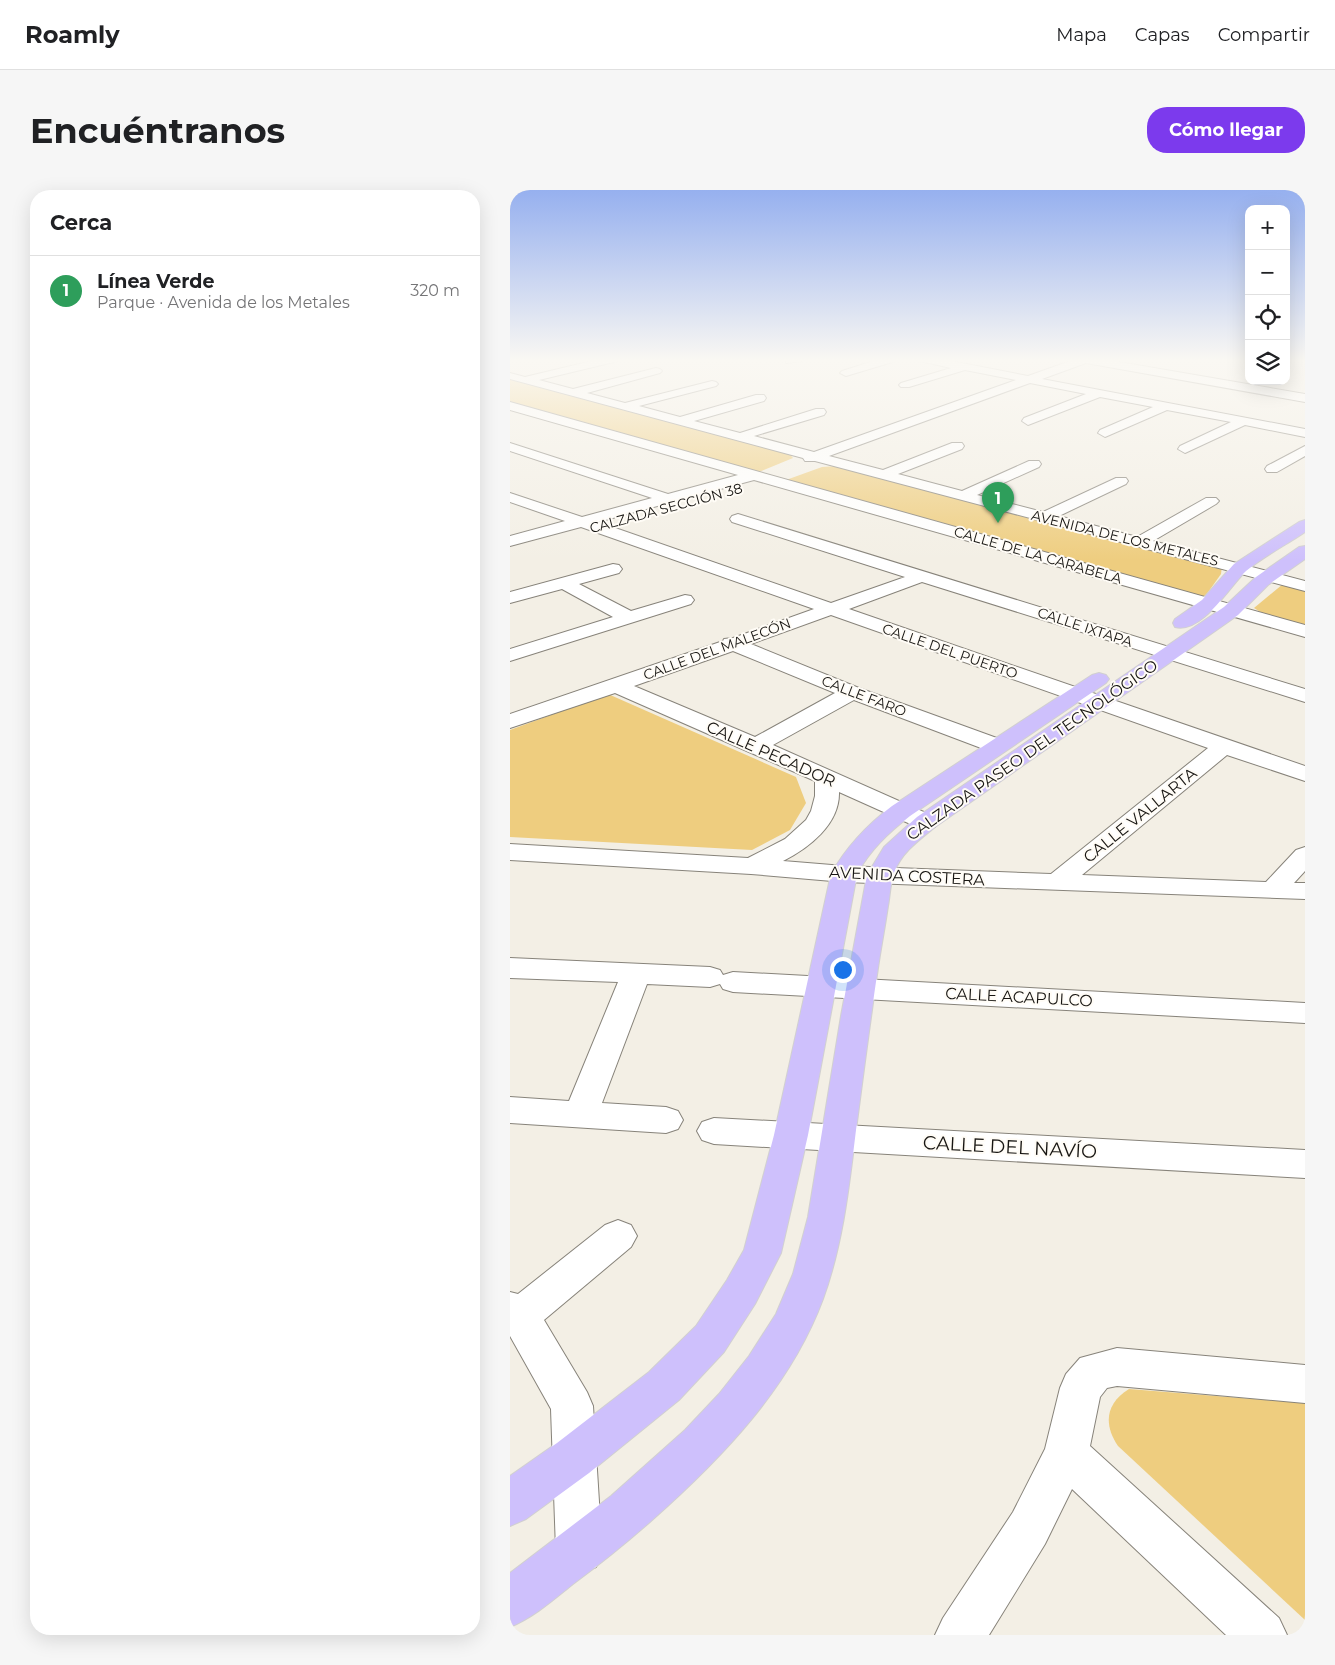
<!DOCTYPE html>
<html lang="es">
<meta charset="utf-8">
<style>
body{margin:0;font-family:Montserrat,sans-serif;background:#f6f6f6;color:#202124}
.controls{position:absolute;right:15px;top:15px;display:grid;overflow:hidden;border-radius:10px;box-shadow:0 5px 20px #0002}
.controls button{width:45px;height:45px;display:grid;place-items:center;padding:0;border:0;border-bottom:1px solid #e0e0e0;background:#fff;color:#202124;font:25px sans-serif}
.you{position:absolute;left:332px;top:779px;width:18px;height:18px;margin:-12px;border:4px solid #fff;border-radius:50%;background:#1a73e8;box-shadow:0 0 0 8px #1a73e833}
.badge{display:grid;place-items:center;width:32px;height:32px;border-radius:50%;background:#7c3aed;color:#fff;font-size:16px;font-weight:700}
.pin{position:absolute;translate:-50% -41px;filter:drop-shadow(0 1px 2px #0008)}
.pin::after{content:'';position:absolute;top:26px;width:18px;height:15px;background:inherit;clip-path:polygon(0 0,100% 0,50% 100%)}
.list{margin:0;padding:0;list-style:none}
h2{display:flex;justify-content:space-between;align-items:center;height:65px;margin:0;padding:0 20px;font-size:21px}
h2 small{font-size:16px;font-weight:400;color:#757577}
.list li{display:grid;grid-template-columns:32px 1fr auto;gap:15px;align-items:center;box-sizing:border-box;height:70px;padding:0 20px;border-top:1px solid #e0e0e0}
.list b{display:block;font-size:19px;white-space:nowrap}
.list p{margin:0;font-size:16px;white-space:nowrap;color:#757577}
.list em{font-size:16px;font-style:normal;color:#757577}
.icon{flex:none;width:28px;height:28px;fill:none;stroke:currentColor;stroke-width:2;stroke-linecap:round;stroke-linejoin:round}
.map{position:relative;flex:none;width:795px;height:1445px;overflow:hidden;border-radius:20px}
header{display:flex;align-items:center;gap:30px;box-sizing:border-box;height:70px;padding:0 25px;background:#fff;border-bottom:1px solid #e0e0e0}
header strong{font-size:24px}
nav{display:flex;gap:28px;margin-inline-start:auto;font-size:18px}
.intro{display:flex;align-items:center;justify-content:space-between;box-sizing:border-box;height:120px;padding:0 30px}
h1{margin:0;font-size:35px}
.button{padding:12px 22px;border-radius:20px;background:#7c3aed;color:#fff;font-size:18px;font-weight:700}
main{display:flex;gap:30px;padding:0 30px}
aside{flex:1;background:#fff;border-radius:20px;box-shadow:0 5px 20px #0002}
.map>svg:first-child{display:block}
.green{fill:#eecd7f}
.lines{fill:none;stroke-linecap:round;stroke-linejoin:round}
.minor-casing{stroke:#87837a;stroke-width:2}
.major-casing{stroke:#d1d0d0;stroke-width:2}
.minor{fill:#fff;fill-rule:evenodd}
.major{fill:#cec0fc;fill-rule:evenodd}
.labels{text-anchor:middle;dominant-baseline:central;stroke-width:4;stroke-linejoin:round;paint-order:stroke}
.far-street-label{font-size:14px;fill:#171512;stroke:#fffcf6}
.street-label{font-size:16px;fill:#171512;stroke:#fffcf6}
.near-street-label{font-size:19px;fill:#171512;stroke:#fffcf6}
</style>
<header>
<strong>Roamly</strong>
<nav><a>Mapa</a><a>Capas</a><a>Compartir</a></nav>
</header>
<div class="intro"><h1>Encuéntranos</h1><a class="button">Cómo llegar</a></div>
<main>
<aside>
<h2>Cerca<small></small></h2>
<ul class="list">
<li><span class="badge" style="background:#2e9e5b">1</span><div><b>Línea Verde</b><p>Parque · Avenida de los Metales</p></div><em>320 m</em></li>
</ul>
</aside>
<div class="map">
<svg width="795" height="1445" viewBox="0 0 795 1445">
<rect width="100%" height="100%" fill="#f3efe5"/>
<!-- green -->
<g class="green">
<path d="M0 188 279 263 283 268 244 284 0 214Z"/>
<path d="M327 276 712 376 711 384 694 408 276 290 312 277Z"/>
<path d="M773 394 795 399V436L752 423 744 418Z"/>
<path d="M98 504 286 587 296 613 280 640 242 660 0 647V540Z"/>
<path d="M619 1199 795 1213V1430L608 1256C593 1234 596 1213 619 1199Z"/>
</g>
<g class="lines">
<!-- minor casing -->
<g class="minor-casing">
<g id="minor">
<path d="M90 169H109L108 171 29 190 63 199 146 178 150 179 152 181 150 183 77 203 115 213 202 191 206 192 208 194 206 196 129 216 170 227 246 205H254L256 208 254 211 184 231 230 243 306 219H314L316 222 314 225 244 246 304 262 506 190 455 180 399 197H391L389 195 391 193 441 178 410 171 409 169H431L518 186 566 169H592L795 204V212L576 173 532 189 795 239V247L735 235 675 263 668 259 670 256 721 232 657 220 595 247 588 243 590 240 643 217 590 207 518 235 512 231 514 228 576 204 520 193 319 266 373 280 442 253H452L454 256 452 259 388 284 452 301 519 271H529L531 274 529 277 467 305 533 322 606 288H616L618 291 616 294 549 326 627 347 696 308H706L709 311 706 314 643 351 795 391V401L305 271H295L293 268 0 189V183L15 187Z"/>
<path d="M276 169H293L292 171 276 173Z"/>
<path d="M370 169H387L386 171 336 186 330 183 332 181Z"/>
<path d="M0 212 795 435V447L244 290 88 332 321 413 395 387 222 332 220 329 222 326 228 324 795 499V512L412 392 339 419 795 576V591L717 565 572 685 756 692 786 660 795 657V681L784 693H795V709L334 692 241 684 0 670V654L238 668 275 649 296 630 301 621 305 606V591L105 503 0 538V524L213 451 214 449 223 448 304 419 71 337 0 356V346L55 331 0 312V303L72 327 142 308 0 261V253L158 304 228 285 0 220ZM321 425 698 558 541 684 334 676 273 671C299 658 330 634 329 602L407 637 416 639 425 637 428 632 425 627 263 555 344 510 479 561 487 563 495 561 498 556 495 551 349 498 241 454ZM223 461 325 503 245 547 124 496Z"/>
<path d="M795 256V266L767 282H757L755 279 757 276Z"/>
<path d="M103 374 109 375 112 379 109 383 69 394 121 421 175 405 181 406 184 410 181 414 0 471V459L103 427 52 399 0 413V402Z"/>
<path d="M0 768 200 777 210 780 213 785 223 782 795 813V833L223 802 213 799 210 794 200 797 137 794 92 913 156 917 168 921 173 930 168 939 156 943 0 933V907L59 911 108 792 0 788Z"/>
<path d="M204 928 795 960V988L204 954 192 950 187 941 192 932Z"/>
<path d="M108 1030 121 1035 127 1046 121 1057 34 1130 77 1202 83 1216 92 1360 86 1377 69 1383 52 1377 46 1360 41 1219 0 1146V1102L8 1104 95 1035Z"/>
<path d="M607 1158 795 1175V1213L607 1196 597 1198 590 1207 580 1256 769 1428 777 1445H716L562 1299 535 1354 479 1445H425L433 1428 503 1322 535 1259 550 1198 556 1184 570 1168Z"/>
</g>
</g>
<!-- major casing -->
<g class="major-casing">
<g id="major">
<path d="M795 330V342C776 355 754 366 736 381 719 397 692 444 665 437L663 433 665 429 692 410 724 374 789 332Z"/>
<path d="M795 356V369L758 395 728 425 425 637C409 650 391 663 384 683 380 694 380 706 378 716 375 737 371 757 368 778 360 832 353 886 346 940 339 997 333 1054 313 1109 280 1198 211 1269 141 1331 116 1353 90 1374 63 1394 43 1410 24 1427 0 1437V1383L101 1306 175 1240 209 1204 239 1166 266 1124 283 1084 298 1027 331 826 357 685 374 657 407 627 714 417 746 387 789 357Z"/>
<path d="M589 483 596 485 599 489 596 493 400 626C378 643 360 660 347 684L298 945 271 1063 245 1114 214 1162 169 1210 79 1283 16 1329 0 1336V1286L47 1253 139 1182 186 1136 217 1090 234 1060 264 945 321 684C337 656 357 635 382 616L582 485Z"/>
</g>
</g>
<!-- minor -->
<use href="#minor" class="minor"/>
<!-- major -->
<use href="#major" class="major"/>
</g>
<!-- sky -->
<linearGradient id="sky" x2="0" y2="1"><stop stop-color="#96b0ef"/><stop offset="0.46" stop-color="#faf8f3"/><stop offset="1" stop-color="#faf8f3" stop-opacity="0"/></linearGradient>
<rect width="795" height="371" fill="url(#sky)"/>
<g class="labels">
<!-- far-street labels -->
<g class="far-street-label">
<text transform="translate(156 318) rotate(-15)">CALZADA SECCIÓN 38</text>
<text transform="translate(615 348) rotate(14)">AVENIDA DE LOS METALES</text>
<text transform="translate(528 365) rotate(16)">CALLE DE LA CARABELA</text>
<text transform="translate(575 437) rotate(18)">CALLE IXTAPA</text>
<text transform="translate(207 459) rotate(-20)">CALLE DEL MALECÓN</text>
<text transform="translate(440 461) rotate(19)">CALLE DEL PUERTO</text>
<text transform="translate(354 506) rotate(21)">CALLE FARO</text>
</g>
<!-- street labels -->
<g class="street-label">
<text transform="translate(522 560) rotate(-35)">CALZADA PASEO DEL TECNOLÓGICO</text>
<text transform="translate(261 564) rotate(24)">CALLE PECADOR</text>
<text transform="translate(630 625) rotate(-39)">CALLE VALLARTA</text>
<text transform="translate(397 686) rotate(3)">AVENIDA COSTERA</text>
<text transform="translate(509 807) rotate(3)">CALLE ACAPULCO</text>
</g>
<!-- near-street labels -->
<g class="near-street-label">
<text transform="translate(500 957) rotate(3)">CALLE DEL NAVÍO</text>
</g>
</g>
</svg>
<div class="controls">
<button>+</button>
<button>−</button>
<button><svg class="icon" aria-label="locate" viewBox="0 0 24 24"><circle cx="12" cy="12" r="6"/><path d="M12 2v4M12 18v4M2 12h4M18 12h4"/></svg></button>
<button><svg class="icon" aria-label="layers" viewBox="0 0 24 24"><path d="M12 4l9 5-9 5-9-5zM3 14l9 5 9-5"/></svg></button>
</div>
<div class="you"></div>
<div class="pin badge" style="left:488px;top:333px;background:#2e9e5b">1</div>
</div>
</main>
